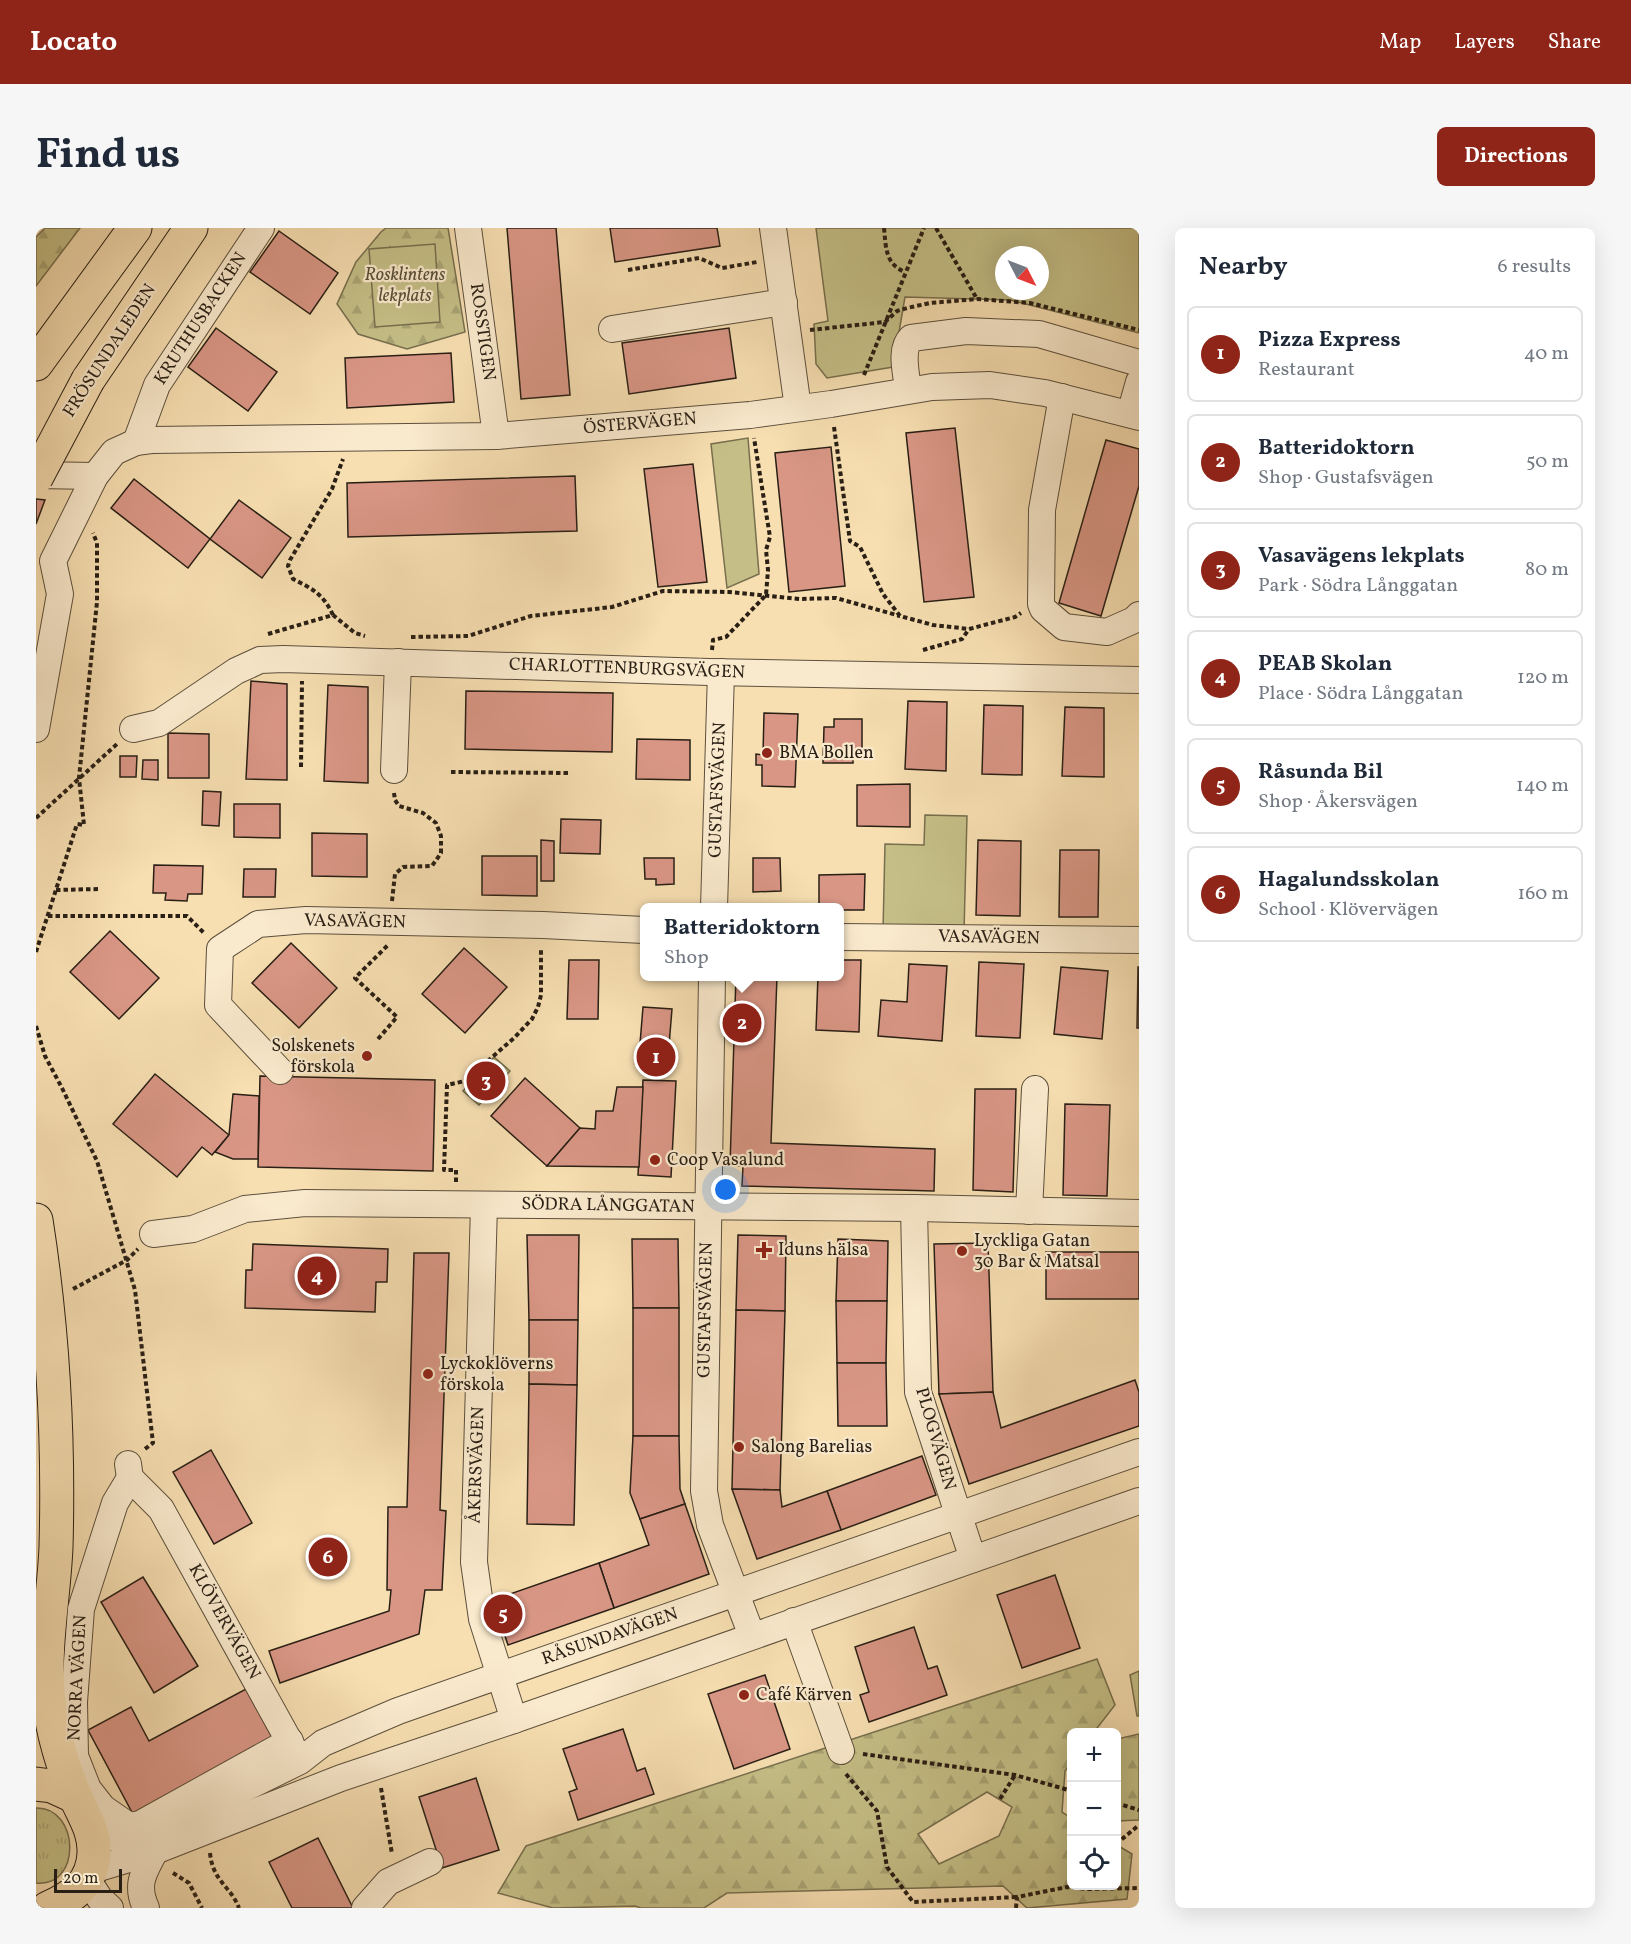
<!DOCTYPE html>
<meta charset="utf-8">
<style>
body{margin:0;font-family:Vollkorn,serif;background:#f6f6f7;color:#1f2937}
.controls{position:absolute;right:18px;bottom:18px;display:grid;overflow:hidden;border-radius:9px;box-shadow:0 6px 24px #0002}
.controls button{width:54px;height:54px;display:grid;place-items:center;padding:0;border:0;border-bottom:2px solid #e0e1e3;background:#fff;color:#1f2937;font:30px sans-serif}
.compass{position:absolute;left:959px;top:18px;width:54px;height:54px;border-radius:50%;background:#fff;box-shadow:0 6px 24px #0002;rotate:132deg}
.scale{position:absolute;left:18px;bottom:15px;width:68px;box-sizing:border-box;padding-left:6px;border:3px solid #291f15;border-top:0;font-size:16px;line-height:21px;white-space:nowrap;color:#291f15;-webkit-text-stroke:4px #faeacd;paint-order:stroke}
.you{position:absolute;left:690px;top:962px;width:21px;height:21px;margin:-15px;border:4px solid #fff;border-radius:50%;background:#1a73e8;box-shadow:0 0 0 9px #1a73e833}
.badge{display:grid;place-items:center;width:39px;height:39px;border-radius:50%;background:#8f2418;color:#fff;font-size:20px;font-weight:700}
.pin{position:absolute;translate:-50% -50%;border:3px solid #fff;box-shadow:0 2px 6px #0006}
.popup{position:absolute;left:604px;top:675px;width:204px;height:78px;box-sizing:border-box;display:grid;place-content:center;border-radius:9px;background:#fff;filter:drop-shadow(0 2px 4px #0005);font-size:20px;white-space:nowrap;color:#747a83}
.popup b{font-size:22px;color:#1f2937}
.popup::after{content:'';position:absolute;left:50%;top:100%;margin-left:-12px;border:12px solid transparent;border-top-color:#fff}
.list{margin:0;padding:0;list-style:none}
h2{display:flex;justify-content:space-between;align-items:center;height:78px;margin:0;padding:0 24px;font-size:26px}
h2 small{font-size:20px;font-weight:400;color:#747a83}
.list li{display:grid;grid-template-columns:39px 1fr auto;gap:18px;align-items:center;box-sizing:border-box;height:96px;margin:0 12px 12px;padding:0 12px;border:2px solid #e0e1e3;border-radius:9px}
.list b{display:block;font-size:22px;white-space:nowrap}
.list p{margin:0;font-size:20px;white-space:nowrap;color:#747a83}
.list em{font-size:20px;font-style:normal;color:#747a83}
.icon{flex:none;width:33px;height:33px;fill:none;stroke:currentColor;stroke-width:2;stroke-linecap:round;stroke-linejoin:round}
.map{position:relative;flex:none;width:1103px;height:1680px;overflow:hidden;border-radius:9px}
header{display:flex;align-items:center;gap:36px;box-sizing:border-box;height:84px;padding:0 30px;background:#8f2418;color:#fff}
header strong{font-size:28px}
nav{display:flex;gap:33px;margin-inline-start:auto;font-size:21px}
.intro{display:flex;align-items:center;justify-content:space-between;box-sizing:border-box;height:144px;padding:0 36px}
h1{margin:0;font-size:42px}
.button{padding:15px 27px;border-radius:9px;background:#8f2418;color:#fff;font-size:21px;font-weight:700}
main{display:flex;gap:36px;padding:0 36px}
aside{flex:1;background:#fff;border-radius:9px;box-shadow:0 6px 24px #0002}
.map>svg:first-child{display:block}
.grass{fill:url(#grass-tufts);stroke:#776f4e;stroke-width:1.5}
.forest{fill:url(#forest-firs);stroke:#776f4e;stroke-width:1.5;fill-rule:evenodd}
.green{fill:#c5bf87;stroke:#776f4e;stroke-width:1.5;fill-rule:evenodd}
.building{fill:#d99685;stroke:#291f15;stroke-width:1.5}
.lines{fill:none;stroke-linecap:round;stroke-linejoin:round}
.minor-casing{stroke:#5c4f3c;stroke-width:28}
.major-casing{stroke:#291f15;stroke-width:35}
.path{stroke:#291f15;stroke-width:4;stroke-dasharray:4.5 3;stroke-linecap:butt}
.minor{stroke:#faeacd;stroke-width:26}
.major{stroke:#f7dfb2;stroke-width:33}
.major-bridge-casing{stroke:#291f15;stroke-width:35;stroke-linecap:butt}
.major-bridge{stroke:#f7dfb2;stroke-width:33}
.poi-dot{fill:#8f2418;stroke:#faeacd;stroke-width:2}
.labels{text-anchor:middle;dominant-baseline:central;stroke-width:4.5;stroke-linejoin:round;paint-order:stroke}
.park-label{font-size:18px;font-style:italic;fill:#584f37;stroke:#faeacd}
.street-label{font-size:18px;fill:#291f15;stroke:#faeacd}
.poi-label{font-size:18px;fill:#291f15;stroke:#faeacd;text-anchor:start}
</style>
<header>
<strong>Locato</strong>
<nav><a>Map</a><a>Layers</a><a>Share</a></nav>
</header>
<div class="intro"><h1>Find us</h1><a class="button">Directions</a></div>
<main>
<div class="map">
<svg width="1103" height="1680" viewBox="0 0 1103 1680">
<defs>
<pattern id="grass-tufts" width="24" height="20" patternUnits="userSpaceOnUse" patternTransform="scale(1.5)"><rect width="24" height="20" fill="#c5bf87"/><path d="M3 7l-1-3M5 7V3M7 7l1-3M15 17l-1-3M17 17v-4M19 17l1-3" fill="none" stroke="#a9a474"/></pattern>
<pattern id="forest-firs" width="22" height="20" patternUnits="userSpaceOnUse" patternTransform="scale(1.5)"><rect width="22" height="20" fill="#c5bf87"/><path d="M5 1l3.5 6h-7zM16 11l3.5 6h-7z" fill="#a9a474"/></pattern>
</defs>
<rect width="100%" height="100%" fill="#f7dfb2"/>
<filter id="stains"><feTurbulence type="fractalNoise" baseFrequency=".00333" numOctaves="4"/><feColorMatrix values="0 0 0 0 .2 0 0 0 0 .09 0 0 0 0 .02 0 0 0 .5 -.17"/></filter>
<radialGradient id="worn" r=".72"><stop offset=".6" stop-color="#630" stop-opacity="0"/><stop offset="1" stop-color="#630" stop-opacity=".3"/></radialGradient>
<!-- grass -->
<path class="grass" d="M0 1580C44 1579 46 1660 0 1655Z"/>
<!-- forest -->
<g class="forest">
<path d="M9 0H44L0 58V9Z"/>
<path d="M350 0H412L429 104 371 121 322 106 301 76 320 34 345 4Z"/>
<path d="M1061 1431 1079 1477 1058 1504H1036L1035 1535 1029 1543 1026 1584 1035 1590 1036 1658H1080L1081 1617 1096 1626 1091 1671 991 1680 967 1658 691 1665 668 1680H605L599 1678 517 1680 462 1665 490 1618ZM951 1564 976 1579 963 1608 903 1636 882 1606Z"/>
<path d="M1103 1506V1592L1081 1593V1511Z"/>
</g>
<!-- green -->
<g class="green">
<path d="M780 0H1103V105L974 72 869 69 857 139 791 150 780 136 778 96 792 93ZM968 27H1004V63H968Z"/>
<path d="M399 16 404 94 339 99 333 21Z"/>
<path d="M712 210 723 346 691 360 675 216Z"/>
<path d="M889 587 931 588 928 704 847 703 849 616 888 617Z"/>
<path d="M458 829 474 843 443 877 427 863Z"/>
<path d="M1103 1443V1488H1101L1094 1447Z"/>
</g>
<!-- building -->
<g class="building">
<path d="M471 0H520L534 167 485 171Z"/>
<path d="M574 0H681L684 18 579 34Z"/>
<path d="M243 3 302 45 274 86 214 44Z"/>
<path d="M180 100 241 144 212 183 152 139Z"/>
<path d="M693 100 700 150 593 166 586 115Z"/>
<path d="M415 125 418 174 311 180 309 130Z"/>
<path d="M919 200 938 369 888 374 870 205Z"/>
<path d="M1070 212 1103 221V258L1065 388 1023 375Z"/>
<path d="M795 219 809 358 753 364 739 225Z"/>
<path d="M657 236 671 354 622 359 608 241Z"/>
<path d="M539 248 541 303 312 309 311 255Z"/>
<path d="M98 251 174 311 152 340 75 280Z"/>
<path d="M0 271 9 272 0 296Z"/>
<path d="M203 272 255 310 226 350 174 311Z"/>
<path d="M215 453 251 456V552L210 551Z"/>
<path d="M292 457 332 459V555L288 553Z"/>
<path d="M430 463 577 465 576 524 429 521Z"/>
<path d="M872 473 911 474 910 543 869 541Z"/>
<path d="M948 477 987 478 986 547 946 546Z"/>
<path d="M1029 479 1068 480V549L1026 548Z"/>
<path d="M728 485 762 486 759 559 726 558V537H720V526L727 527Z"/>
<path d="M798 491H826V527L817 526V535H787L788 499H798Z"/>
<path d="M132 505 173 506V550H132Z"/>
<path d="M601 511 654 512V552L600 551Z"/>
<path d="M84 528H101L100 549H84Z"/>
<path d="M107 532H122V552L106 551Z"/>
<path d="M874 556V599L821 598V557Z"/>
<path d="M167 563 185 564 183 598 166 597Z"/>
<path d="M198 576H244V610L198 609Z"/>
<path d="M525 591 565 592 564 626 524 625Z"/>
<path d="M276 605 331 606V649L276 648Z"/>
<path d="M505 612 518 613V653H505Z"/>
<path d="M942 612 985 613 984 688 940 687Z"/>
<path d="M1024 622H1063L1062 689H1023Z"/>
<path d="M446 628H501V668L446 667Z"/>
<path d="M608 630H638V656L620 657V651H609Z"/>
<path d="M717 630H744L745 663 717 664Z"/>
<path d="M118 637 167 638 166 666H152L151 673 129 672 130 665H117Z"/>
<path d="M208 641H240L239 669H207Z"/>
<path d="M829 646 828 682H804V680H783V647Z"/>
<path d="M74 703 123 750 83 791 34 744Z"/>
<path d="M255 715 301 760 263 800 216 755Z"/>
<path d="M428 720 471 759 429 805 386 766Z"/>
<path d="M533 732H563L562 791H531Z"/>
<path d="M804 732H825L823 804 780 802 782 748H804Z"/>
<path d="M943 734 988 736 984 810 940 808Z"/>
<path d="M873 736 911 738 906 813 842 808 845 772 871 774Z"/>
<path d="M1025 739 1072 743 1066 811 1018 806Z"/>
<path d="M1102 739H1103V800H1101Z"/>
<path d="M700 748H741L735 915 899 921 898 963 706 958 707 938 694 937Z"/>
<path d="M607 779 636 781 631 842 602 840Z"/>
<path d="M119 846 193 907 176 927 166 919 141 949 77 896Z"/>
<path d="M224 848 399 852 397 943 222 939Z"/>
<path d="M489 850 544 900 511 938 455 888Z"/>
<path d="M607 852 640 853 635 949 602 947Z"/>
<path d="M581 859H607L603 939 511 938 544 900 559 901 560 883H577Z"/>
<path d="M939 861H980L977 964 937 962Z"/>
<path d="M197 866 223 868 222 931H197L179 924 193 907Z"/>
<path d="M1029 876 1074 877 1071 968 1027 967Z"/>
<path d="M491 1007H543L542 1092H493Z"/>
<path d="M702 1007 750 1008 749 1083 700 1082Z"/>
<path d="M596 1011H642L643 1080H597Z"/>
<path d="M802 1011 852 1013 851 1073H800Z"/>
<path d="M952 1015 957 1164 903 1166 898 1016Z"/>
<path d="M217 1016 352 1021 351 1054H340L339 1084 209 1080 210 1042H216Z"/>
<rect x="1010" y="1024" width="93" height="47"/>
<path d="M378 1025H413L404 1282 410 1283 406 1362H389L383 1406 244 1455 233 1423 353 1383 355 1362H351L352 1279H371Z"/>
<path d="M800 1073H851L850 1135H801Z"/>
<rect x="597" y="1080" width="46" height="128"/>
<path d="M700 1082 749 1083 744 1262 696 1261Z"/>
<path d="M493 1092H542L541 1157 493 1156Z"/>
<path d="M801 1135H850L851 1198H802Z"/>
<path d="M1099 1152 1103 1164V1198L933 1256 903 1166 957 1164 965 1200Z"/>
<path d="M493 1156 541 1157 538 1297 491 1296Z"/>
<path d="M597 1208H643L644 1261 649 1276 604 1291 594 1265Z"/>
<path d="M175 1222 216 1295 178 1316 137 1244Z"/>
<path d="M886 1228 900 1267 805 1302 791 1263Z"/>
<path d="M696 1261 744 1262 746 1279 791 1263 805 1302 721 1331Z"/>
<path d="M649 1276 673 1346 578 1380 563 1335 613 1317 604 1291Z"/>
<path d="M563 1335 578 1380 472 1417 457 1372Z"/>
<path d="M1019 1347 1044 1420 986 1440 961 1367Z"/>
<path d="M107 1349 162 1438 118 1465 65 1374Z"/>
<path d="M878 1399 892 1441 901 1438 911 1467 833 1494 824 1467 833 1464 819 1419Z"/>
<path d="M729 1447 754 1521 698 1541 672 1466Z"/>
<path d="M210 1461 238 1513 98 1588 52 1502 95 1479 113 1513Z"/>
<path d="M587 1501 601 1543 609 1540 618 1566 542 1592 533 1564 541 1561 527 1521Z"/>
<path d="M440 1550 463 1622 406 1640 383 1569Z"/>
<path d="M282 1610 317 1680H256L233 1634Z"/>
</g>
<g class="lines">
<!-- minor casing -->
<g class="minor-casing">
<g id="minor">
<path d="M432 0 460 208"/>
<path d="M737 0 762 180"/>
<path d="M576 101 748 74"/>
<path d="M872 162C871 147 863 122 875 110L930 103 1003 106 1103 135"/>
<path d="M1026 169 1006 282 1005 376 1007 381 1028 399 1071 404 1098 392 1103 387"/>
<path d="M1094 186 1103 154"/>
<path d="M100 214 121 157 225 0"/>
<path d="M0 247 59 248"/>
<path d="M0 501 24 366 17 333 59 248 78 224 100 214 115 212 460 208 714 187 795 176 896 159 954 157 1009 165 1103 189"/>
<path d="M97 501 123 495 200 443 224 432 247 431 673 444 1103 452"/>
<path d="M358 542 362 434"/>
<path d="M678 680 685 444"/>
<path d="M804 709 1103 712"/>
<path d="M676 748 668 1263 674 1297 716 1408"/>
<path d="M244 843 182 777 184 721 222 696 270 692 507 697 608 702"/>
<path d="M448 977 438 1334 446 1391 478 1492"/>
<path d="M878 980 882 1164 937 1331"/>
<path d="M993 983 999 861"/>
<path d="M117 1006 157 1001 209 981 269 975 878 980 1103 985"/>
<path d="M92 1236 94 1250 125 1281 262 1529"/>
<path d="M94 1250 79 1275 45 1381 38 1474 39 1528 52 1561 67 1580 93 1598 104 1596 254 1513"/>
<path d="M758 1393 805 1523"/>
<path d="M57 1608 82 1610 127 1601 264 1533 287 1515 362 1483 1103 1224"/>
<path d="M56 1642 119 1623 305 1550 478 1492 1103 1273"/>
<path d="M51 1651 64 1671 74 1680"/>
<path d="M110 1680C99 1656 108 1644 119 1623"/>
<path d="M329 1680 352 1654 394 1634"/>
</g>
</g>
<!-- major casing -->
<g class="major-casing">
<g id="major">
<path d="M0 136 99 0"/>
<path d="M52 152 155 0"/>
<path d="M0 992C17 1101 23 1210 20 1319 18 1367 8 1416 12 1464 15 1500 26 1537 40 1570 48 1588 59 1604 58 1625 57 1655 37 1669 12 1680"/>
<path d="M0 1556 16 1558 40 1569"/>
</g>
</g>
<!-- path -->
<g class="path">
<path d="M848 0C850 19 849 36 869 44"/>
<path d="M900 0 941 71"/>
<path d="M592 42 663 30 686 40 721 34"/>
<path d="M774 102 849 94 861 83 871 80 894 75 941 71 994 75 1103 102"/>
<path d="M828 147 888 0"/>
<path d="M798 199 814 313 824 319 847 366 864 388 897 397 933 401 979 389 985 385"/>
<path d="M297 387C287 366 277 361 257 351L252 338 254 332 296 261 307 231"/>
<path d="M232 406 297 387 319 405 329 408"/>
<path d="M375 409 432 408 495 388 576 379 627 363 693 364 764 371 800 370 864 388"/>
<path d="M676 422 677 412 690 409 730 367 732 342 730 322 734 309 718 210"/>
<path d="M887 422 926 411 933 401"/>
<path d="M265 539 266 453"/>
<path d="M415 544 534 545"/>
<path d="M0 590 81 516"/>
<path d="M20 662 63 661"/>
<path d="M356 673 359 646 367 639 396 638 405 625V608L400 595 387 585 363 578 359 572 358 565"/>
<path d="M12 688H151L169 706"/>
<path d="M0 724 41 596 48 597 43 550 61 374V315L57 305"/>
<path d="M0 798 9 828 26 860 61 933 99 1062 117 1215 109 1221"/>
<path d="M342 811 361 789 319 750 352 717"/>
<path d="M420 954V942H408L411 857 429 853 478 810 496 791 502 779 505 767V721"/>
<path d="M37 1061 91 1032 102 1021"/>
<path d="M827 1526 979 1547 1036 1563"/>
<path d="M810 1546 841 1583 851 1639 877 1674 981 1669"/>
<path d="M345 1560 356 1626"/>
<path d="M964 1571 979 1547"/>
<path d="M1080 1575 1103 1582"/>
<path d="M1080 1616 1103 1597"/>
<path d="M174 1625C177 1654 194 1657 203 1680"/>
<path d="M137 1645 153 1655 166 1680"/>
<path d="M980 1680 981 1669 1031 1659 1050 1661 1103 1660"/>
</g>
<!-- minor -->
<use href="#minor" class="minor"/>
<!-- major -->
<use href="#major" class="major"/>
<!-- major-bridge casing -->
<g class="major-bridge-casing">
<path id="major-bridge" d="M0 250 52 152"/>
</g>
<!-- major-bridge -->
<use href="#major-bridge" class="major-bridge"/>
</g>
<!-- markers -->
<g class="poi-dot">
<circle cx="731" cy="525" r="6"/>
<circle cx="331" cy="828" r="6"/>
<circle cx="619" cy="932" r="6"/>
<path d="M725 1013h6v6h6v6h-6v6h-6v-6h-6v-6h6z"/>
<circle cx="926" cy="1023" r="6"/>
<circle cx="392" cy="1146" r="6"/>
<circle cx="703" cy="1219" r="6"/>
<circle cx="708" cy="1467" r="6"/>
</g>
<g class="labels">
<!-- park labels -->
<g class="park-label">
<text x="369" y="47">Rosklintens<tspan x="369" dy="21">lekplats</tspan></text>
</g>
<!-- street labels -->
<g class="street-label">
<text transform="translate(165 91) rotate(-57)">KRUTHUSBACKEN</text>
<text transform="translate(446 104) rotate(82)">ROSSTIGEN</text>
<text transform="translate(74 123) rotate(-57)">FRÖSUNDALEDEN</text>
<text transform="translate(604 196) rotate(-5)">ÖSTERVÄGEN</text>
<text transform="translate(591 441) rotate(2)">CHARLOTTENBURGSVÄGEN</text>
<text transform="translate(682 562) rotate(-88)">GUSTAFSVÄGEN</text>
<text transform="translate(319 694) rotate(1)">VASAVÄGEN</text>
<text transform="translate(953 710) rotate(1)">VASAVÄGEN</text>
<text transform="translate(572 978) rotate(1)">SÖDRA LÅNGGATAN</text>
<text transform="translate(670 1082) rotate(-89)">GUSTAFSVÄGEN</text>
<text transform="translate(899 1211) rotate(74)">PLOGVÄGEN</text>
<text transform="translate(441 1237) rotate(-88)">ÅKERSVÄGEN</text>
<text transform="translate(188 1394) rotate(61)">KLÖVERVÄGEN</text>
<text transform="translate(574 1409) rotate(-19)">RÅSUNDAVÄGEN</text>
<text transform="translate(42 1450) rotate(-87)">NORRA VÄGEN</text>
</g>
<!-- poi labels -->
<g class="poi-label">
<text x="743" y="525">BMA Bollen</text>
<text x="319" y="818" text-anchor="end">Solskenets<tspan x="319" dy="21">förskola</tspan></text>
<text x="631" y="932">Coop Vasalund</text>
<text x="938" y="1013">Lyckliga Gatan<tspan x="938" dy="21">30 Bar &amp; Matsal</tspan></text>
<text x="742" y="1022">Iduns hälsa</text>
<text x="404" y="1136">Lyckoklöverns<tspan x="404" dy="21">förskola</tspan></text>
<text x="715" y="1219">Salong Barelias</text>
<text x="720" y="1467">Café Kärven</text>
</g>
</g>
<rect width="100%" height="100%" filter="url(#stains)"/>
<rect width="100%" height="100%" fill="url(#worn)"/>
</svg>
<div class="controls">
<button>+</button>
<button>−</button>
<button><svg class="icon" aria-label="locate" viewBox="0 0 24 24"><circle cx="12" cy="12" r="6"/><path d="M12 2v4M12 18v4M2 12h4M18 12h4"/></svg></button>
</div>
<svg class="compass" viewBox="-18 -18 36 36"><path d="M0-13l5 13h-10z" fill="#e53935"/><path d="M0 13l5-13h-10z" fill="#747a83"/></svg>
<div class="scale">20 m</div>
<div class="you"></div>
<div class="pin badge" style="left:620px;top:829px">1</div>
<div class="pin badge" style="left:706px;top:795px">2</div>
<div class="popup"><b>Batteridoktorn</b>Shop</div>
<div class="pin badge" style="left:450px;top:853px">3</div>
<div class="pin badge" style="left:281px;top:1048px">4</div>
<div class="pin badge" style="left:467px;top:1386px">5</div>
<div class="pin badge" style="left:292px;top:1329px">6</div>
</div>
<aside>
<h2>Nearby<small>6 results</small></h2>
<ul class="list">
<li><span class="badge">1</span><div><b>Pizza Express</b><p>Restaurant</p></div><em>40 m</em></li>
<li><span class="badge">2</span><div><b>Batteridoktorn</b><p>Shop · Gustafsvägen</p></div><em>50 m</em></li>
<li><span class="badge">3</span><div><b>Vasavägens lekplats</b><p>Park · Södra Långgatan</p></div><em>80 m</em></li>
<li><span class="badge">4</span><div><b>PEAB Skolan</b><p>Place · Södra Långgatan</p></div><em>120 m</em></li>
<li><span class="badge">5</span><div><b>Råsunda Bil</b><p>Shop · Åkersvägen</p></div><em>140 m</em></li>
<li><span class="badge">6</span><div><b>Hagalundsskolan</b><p>School · Klövervägen</p></div><em>160 m</em></li>
</ul>
</aside>
</main>
